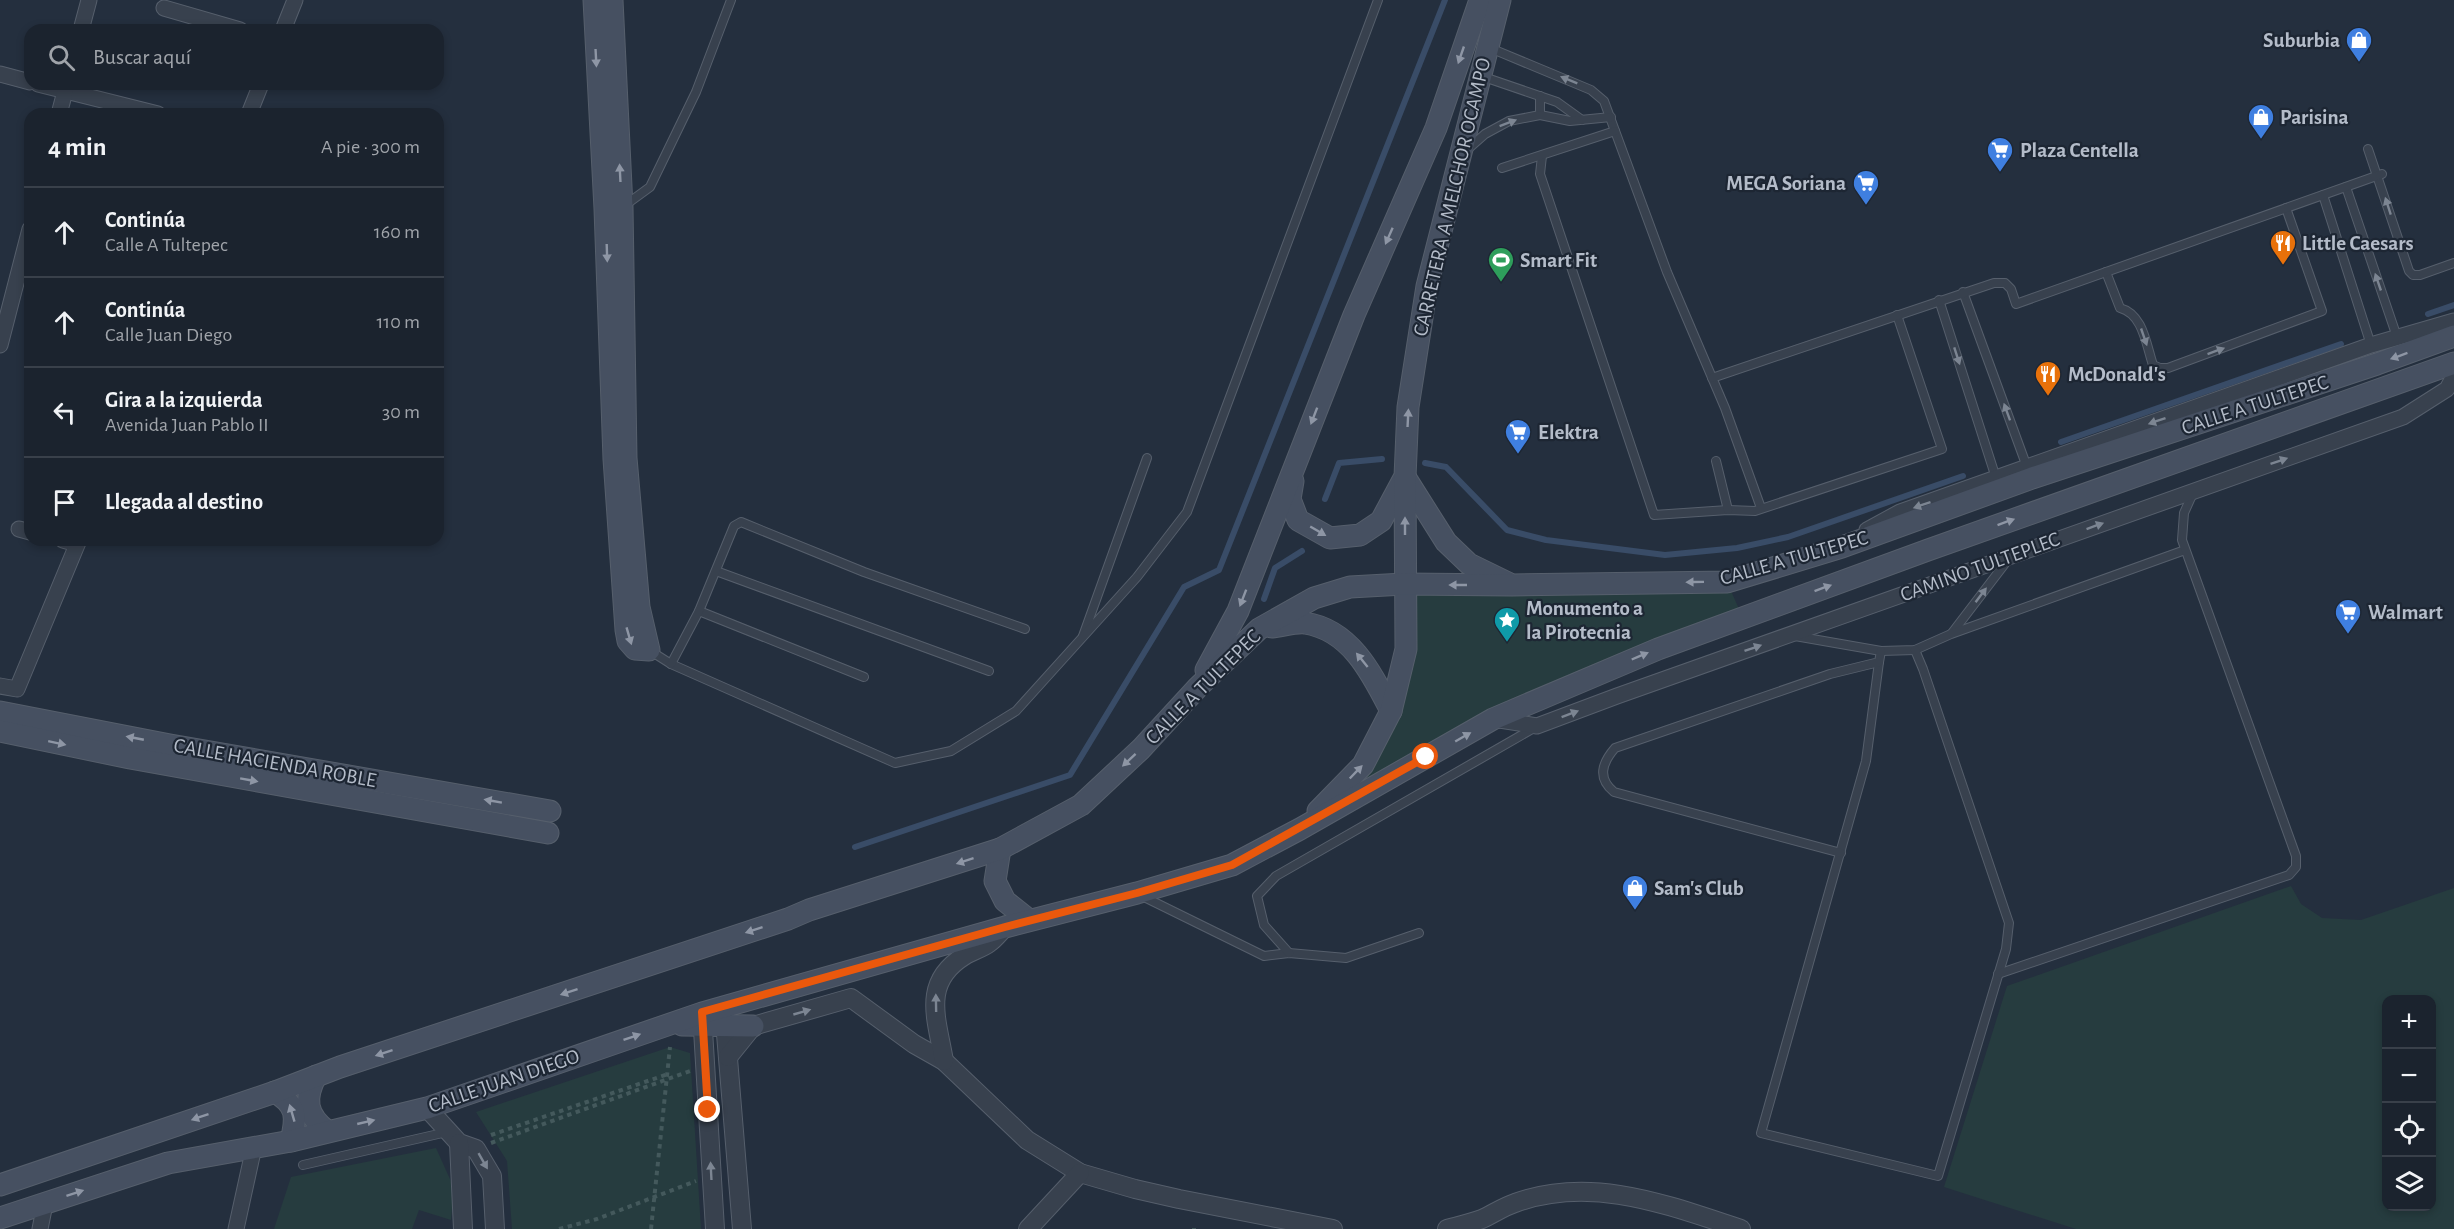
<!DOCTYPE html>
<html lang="es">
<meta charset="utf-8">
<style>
body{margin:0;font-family:"Alegreya Sans",sans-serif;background:#242b36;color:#f1f3f6}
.controls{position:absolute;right:18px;bottom:18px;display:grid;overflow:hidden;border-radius:12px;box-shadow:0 3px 9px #0003}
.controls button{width:54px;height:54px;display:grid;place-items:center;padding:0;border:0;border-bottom:2px solid #39404a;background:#1b232e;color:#f1f3f6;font:30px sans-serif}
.stop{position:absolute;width:18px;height:18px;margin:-14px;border:4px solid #ea580c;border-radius:50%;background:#fff}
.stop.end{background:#ea580c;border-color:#fff;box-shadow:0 2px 6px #0008}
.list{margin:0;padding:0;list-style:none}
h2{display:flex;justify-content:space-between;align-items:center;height:78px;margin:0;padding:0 24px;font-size:26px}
h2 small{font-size:20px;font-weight:400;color:#a0a4aa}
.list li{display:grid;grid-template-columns:39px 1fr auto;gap:18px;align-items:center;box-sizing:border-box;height:90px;padding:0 24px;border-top:2px solid #39404a}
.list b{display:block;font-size:22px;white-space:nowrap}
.list p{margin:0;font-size:20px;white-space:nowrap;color:#a0a4aa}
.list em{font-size:20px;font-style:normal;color:#a0a4aa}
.icon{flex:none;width:33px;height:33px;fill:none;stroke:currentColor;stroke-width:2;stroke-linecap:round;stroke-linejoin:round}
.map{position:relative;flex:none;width:2454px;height:1229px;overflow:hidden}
.search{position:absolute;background:#1b232e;box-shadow:0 3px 9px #0003;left:24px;top:24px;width:420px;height:66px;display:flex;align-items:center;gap:15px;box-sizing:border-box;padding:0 21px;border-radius:18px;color:#a0a4aa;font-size:22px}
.panel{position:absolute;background:#1b232e;box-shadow:0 3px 9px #0003;left:24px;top:108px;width:420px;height:438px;border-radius:18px}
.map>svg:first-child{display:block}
.green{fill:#263c3f;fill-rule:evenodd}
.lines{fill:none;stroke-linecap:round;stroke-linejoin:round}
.stream{stroke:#394c67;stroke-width:6}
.service-casing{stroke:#565f6c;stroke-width:10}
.minor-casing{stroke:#565f6c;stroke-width:17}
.tertiary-casing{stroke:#565f6c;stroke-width:20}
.secondary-casing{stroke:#565f6c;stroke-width:23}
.path{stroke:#44595c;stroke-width:4;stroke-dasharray:4.5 4.5;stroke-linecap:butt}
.service{stroke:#38414e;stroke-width:8}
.minor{stroke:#38414e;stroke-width:15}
.tertiary{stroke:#38414e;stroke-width:18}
.secondary{stroke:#465061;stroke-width:21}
.oneway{fill:#8e96a5}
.oneway2{fill:#7c8592}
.route{stroke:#ea580c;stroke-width:8}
.labels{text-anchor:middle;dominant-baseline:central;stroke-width:4.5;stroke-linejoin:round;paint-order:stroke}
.poi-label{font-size:21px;font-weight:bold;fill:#b4bcc9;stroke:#1d2633;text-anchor:start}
.street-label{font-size:21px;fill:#b4bcc9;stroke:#1d2633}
</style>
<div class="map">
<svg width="2454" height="1229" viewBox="0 0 2454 1229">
<rect width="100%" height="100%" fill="#242f3e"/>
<!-- green -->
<g class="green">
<path d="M1727 582 1743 618 1453 736 1302 827 1390 718 1406 586Z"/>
<path d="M2291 886 2301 904 2322 918 2361 920 2454 888V1229H2076L1944 1187 2007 986ZM2386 1000H2432V1206H2386Z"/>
<path d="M670 1047 690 1053 701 1229H512L507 1161 476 1112Z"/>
<path d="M436 1148 454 1188 451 1220 419 1210 412 1229H274L291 1177Z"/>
</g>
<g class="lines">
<!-- stream -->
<g class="stream">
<path d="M2428 314 2454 305"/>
<path d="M2061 442 2341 344"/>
<path d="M1425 463 1446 467 1507 530 1546 540 1665 555 1737 548 1788 537 1963 476"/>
<path d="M1325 499 1339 463 1382 459"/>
<path d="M1264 599 1275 568 1302 551"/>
<path d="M855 847 1070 775 1184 587 1219 570 1445 0"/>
</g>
<!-- service casing -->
<g class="service-casing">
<g id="service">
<path d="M1490 48 1591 90 1604 101 1667 272 1725 408 1761 508"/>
<path d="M1481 76 1557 102 1582 120"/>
<path d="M1540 96V115"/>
<path d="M1468 149 1485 134 1509 121 1540 115 1570 121 1611 117"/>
<path d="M2368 149 2409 271 2413 275H2420L2454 263"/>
<path d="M1542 156 1540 174 1654 515 1728 510 1755 511 1942 449 1897 315"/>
<path d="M1502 168 1615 131"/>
<path d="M2346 187 2397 337"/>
<path d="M2323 195 2371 345"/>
<path d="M624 206 650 187 696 92 731 0"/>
<path d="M2106 272 2120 308C2143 314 2146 344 2153 365L2160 368H2168L2322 311 2286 208"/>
<path d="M1963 292 2027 467"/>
<path d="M1939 300 1996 478"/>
<path d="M1712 378 1994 283H2005L2011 289 2016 304 2382 174"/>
<path d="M1716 461 1728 510"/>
<path d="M716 571 989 671"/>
<path d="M699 611 864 677"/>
<path d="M1952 633 2007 561"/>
<path d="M1083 636 1147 458"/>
<path d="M1795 636 1881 651 1915 650 1951 634 2185 550"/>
<path d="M649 650 671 664 895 763 951 751 1016 711 1137 577 1187 512 1378 0"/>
<path d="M1879 662 1866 761 1761 1133 1938 1176 2006 949 2009 923 1923 669 1915 650"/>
<path d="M671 664 699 611 734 526 741 522 864 572 1025 629"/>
<path d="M1841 853 1614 792C1597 778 1602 763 1615 748L1830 674 1879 662 1881 651"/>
<path d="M1142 896 1264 956 1289 953 1346 958 1419 933"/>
<path d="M1289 953 1264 925 1257 896 1276 876 1534 728"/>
<path d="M1998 974 2289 875 2296 867V856L2182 540 2184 513 2193 493"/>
<path d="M303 1165 447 1132"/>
</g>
</g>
<!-- minor casing -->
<g class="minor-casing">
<g id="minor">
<path d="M164 8 240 30"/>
<path d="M81 30 89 0"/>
<path d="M283 30 295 0"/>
<path d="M0 74 30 82"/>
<path d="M38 84 158 114"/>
<path d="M59 114 67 84"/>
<path d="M249 114 261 84"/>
<path d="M0 345 30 229"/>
<path d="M19 529 30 532"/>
<path d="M1867 530 1900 512 2027 467 2371 345 2454 321"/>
<path d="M63 540 77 544"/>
<path d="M0 686 17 689 79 540"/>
<path d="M1493 719 1537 726 1617 696 2403 417 2447 389 2454 376"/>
<path d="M40 1229 45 1204"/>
<path d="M236 1229 254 1147"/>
</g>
</g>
<!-- tertiary casing -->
<g class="tertiary-casing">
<g id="tertiary">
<path d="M702 1013 715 1229"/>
<path d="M722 1013 726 1034 742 1229"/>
<path d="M728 1057 753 1026 851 998 914 1044 944 1061 1027 1140 1080 1173 1135 1189 1179 1199 1333 1229"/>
<path d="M944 1061C937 1019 921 983 964 956 971 951 981 949 989 943 995 939 1000 932 1005 927"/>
<path d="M427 1108 459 1143 476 1149 492 1176 495 1229"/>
<path d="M459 1143 463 1229"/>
<path d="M1028 1229 1080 1173"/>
<path d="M1447 1229C1458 1226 1471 1223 1482 1219 1493 1214 1503 1207 1515 1203 1592 1175 1667 1205 1741 1229"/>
</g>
</g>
<!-- secondary casing -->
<g class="secondary-casing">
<g id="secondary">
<path d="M594 0 605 209 614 459 626 630 628 641 635 649 649 650 639 607 626 458 622 207 612 0"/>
<path d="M1405 477 1446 542 1469 564 1508 583"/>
<path d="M1293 481 1290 499 1298 520 1330 538 1360 535 1381 521 1403 480"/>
<path d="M1272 627C1282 626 1295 622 1305 623 1351 630 1372 674 1391 711"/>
<path d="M1206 670 1238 611 1354 315 1436 128 1480 0"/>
<path d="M0 712 170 745 550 811"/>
<path d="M0 731 130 758 548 833"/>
<path d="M1318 811 1363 765 1391 711 1406 649 1405 477 1408 407 1427 286 1500 0"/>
<path d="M1000 849 995 881 1005 901 1029 920"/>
<path d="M682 1025 753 1026"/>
<path d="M316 1076C304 1099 306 1115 327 1131"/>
<path d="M275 1092C297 1105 297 1117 291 1141"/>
<path d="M0 1185 275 1092 340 1067 788 919 809 910 1000 849 1081 805 1141 749 1198 687 1259 629 1314 598 1350 587 1404 584 1512 585 1727 582 1842 547 2032 478 2377 364 2454 336"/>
<path d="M0 1218 168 1163 291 1141 427 1108 702 1013 1005 927 1137 893 1232 865 1300 829 1493 719 1658 649 1928 550 2454 363"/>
</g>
</g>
<!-- path -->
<g class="path">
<path d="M491 1135 668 1074"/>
<path d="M491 1143 690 1071"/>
<path d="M1194 1228V1229"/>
<path d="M559 1229 597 1219 696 1181"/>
<path d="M651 1229 670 1047"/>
</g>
<!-- service -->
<use href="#service" class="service"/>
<!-- minor -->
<use href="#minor" class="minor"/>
<!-- tertiary -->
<use href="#tertiary" class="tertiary"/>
<!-- secondary -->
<use href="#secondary" class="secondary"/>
</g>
<!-- one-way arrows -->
<defs><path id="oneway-solid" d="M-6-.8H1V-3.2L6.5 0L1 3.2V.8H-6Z" transform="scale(1.5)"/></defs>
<g class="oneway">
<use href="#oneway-solid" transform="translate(1461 55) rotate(109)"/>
<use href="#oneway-solid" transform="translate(596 58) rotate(87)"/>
<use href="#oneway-solid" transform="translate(620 173) rotate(-93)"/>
<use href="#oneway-solid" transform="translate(1389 236) rotate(114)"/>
<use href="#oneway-solid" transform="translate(607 253) rotate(88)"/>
<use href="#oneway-solid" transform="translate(2399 356) rotate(160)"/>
<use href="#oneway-solid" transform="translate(1314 416) rotate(111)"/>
<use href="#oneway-solid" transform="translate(1408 418) rotate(-87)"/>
<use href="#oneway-solid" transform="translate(2006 522) rotate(-20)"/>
<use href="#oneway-solid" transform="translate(1405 526) rotate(-90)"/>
<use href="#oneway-solid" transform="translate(1318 531) rotate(30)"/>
<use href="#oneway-solid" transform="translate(1695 582) rotate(179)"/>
<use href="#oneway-solid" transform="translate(1458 585) rotate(-180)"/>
<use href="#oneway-solid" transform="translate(1823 588) rotate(-20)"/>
<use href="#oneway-solid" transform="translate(1243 598) rotate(111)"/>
<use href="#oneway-solid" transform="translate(629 636) rotate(74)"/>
<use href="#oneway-solid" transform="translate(1640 656) rotate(-23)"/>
<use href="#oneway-solid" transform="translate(1362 660) rotate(-129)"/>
<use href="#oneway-solid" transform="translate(1463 737) rotate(-30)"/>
<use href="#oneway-solid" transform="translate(135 738) rotate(-169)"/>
<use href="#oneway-solid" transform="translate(57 743) rotate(12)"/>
<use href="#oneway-solid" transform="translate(1129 760) rotate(137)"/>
<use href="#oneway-solid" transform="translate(1356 772) rotate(-46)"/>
<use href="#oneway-solid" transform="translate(249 780) rotate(10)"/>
<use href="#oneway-solid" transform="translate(493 801) rotate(-170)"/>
<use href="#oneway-solid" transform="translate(965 861) rotate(162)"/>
<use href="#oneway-solid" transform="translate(754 930) rotate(162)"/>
<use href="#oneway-solid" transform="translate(569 992) rotate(162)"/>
<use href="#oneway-solid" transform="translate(632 1037) rotate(-19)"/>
<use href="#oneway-solid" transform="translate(384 1053) rotate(162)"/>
<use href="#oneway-solid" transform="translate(292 1113) rotate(-106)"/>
<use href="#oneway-solid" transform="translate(200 1117) rotate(161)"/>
<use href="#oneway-solid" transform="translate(366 1122) rotate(-13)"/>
<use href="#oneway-solid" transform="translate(75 1193) rotate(-18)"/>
</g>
<g class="oneway2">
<use href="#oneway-solid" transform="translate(1569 80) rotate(-158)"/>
<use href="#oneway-solid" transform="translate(1508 123) rotate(-21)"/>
<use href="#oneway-solid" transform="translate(2388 206) rotate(-108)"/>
<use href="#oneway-solid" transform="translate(2378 282) rotate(-109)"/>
<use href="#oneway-solid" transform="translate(2144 337) rotate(71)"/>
<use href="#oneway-solid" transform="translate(2216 351) rotate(-20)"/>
<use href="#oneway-solid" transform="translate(1957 356) rotate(72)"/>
<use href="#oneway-solid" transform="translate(2007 412) rotate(-110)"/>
<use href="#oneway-solid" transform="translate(2157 421) rotate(161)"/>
<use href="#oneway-solid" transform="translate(2279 461) rotate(-19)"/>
<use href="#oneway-solid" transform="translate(1922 505) rotate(161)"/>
<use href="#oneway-solid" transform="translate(2095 526) rotate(-20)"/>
<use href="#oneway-solid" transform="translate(1981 595) rotate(-53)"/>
<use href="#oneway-solid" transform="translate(1753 648) rotate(-19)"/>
<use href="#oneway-solid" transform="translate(1570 714) rotate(-21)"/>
<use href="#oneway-solid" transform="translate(936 1003) rotate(-91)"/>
<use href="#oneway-solid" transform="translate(802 1012) rotate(-16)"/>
<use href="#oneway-solid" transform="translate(483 1161) rotate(60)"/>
<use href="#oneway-solid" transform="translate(711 1171) rotate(-93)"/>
</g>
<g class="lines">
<!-- route -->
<path class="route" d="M708 1110 702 1012 1005 927 1137 893 1232 865 1426 757"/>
</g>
<!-- icons -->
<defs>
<g id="shop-pin" transform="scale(1.35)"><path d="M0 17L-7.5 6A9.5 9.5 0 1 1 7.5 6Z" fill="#3f7fe0" stroke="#1d2633"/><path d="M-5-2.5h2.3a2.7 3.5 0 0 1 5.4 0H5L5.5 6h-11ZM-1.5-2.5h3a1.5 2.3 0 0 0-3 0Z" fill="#fff"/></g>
<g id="supermarket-pin" transform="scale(1.35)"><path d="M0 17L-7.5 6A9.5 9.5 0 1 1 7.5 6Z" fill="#3f7fe0" stroke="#1d2633"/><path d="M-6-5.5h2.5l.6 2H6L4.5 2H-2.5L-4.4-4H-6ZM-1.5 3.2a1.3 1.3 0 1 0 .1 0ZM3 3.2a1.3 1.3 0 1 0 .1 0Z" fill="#fff"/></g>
<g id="restaurant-pin" transform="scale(1.35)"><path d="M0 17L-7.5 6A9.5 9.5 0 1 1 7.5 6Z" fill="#e8710a" stroke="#1d2633"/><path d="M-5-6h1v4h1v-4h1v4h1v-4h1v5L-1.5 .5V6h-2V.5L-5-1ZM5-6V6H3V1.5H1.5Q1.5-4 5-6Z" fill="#fff"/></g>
<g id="stadium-pin" transform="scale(1.35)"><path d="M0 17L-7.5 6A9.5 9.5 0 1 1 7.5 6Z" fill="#2e9e5b" stroke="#1d2633"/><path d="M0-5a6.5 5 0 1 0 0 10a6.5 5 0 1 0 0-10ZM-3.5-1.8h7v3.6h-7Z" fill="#fff"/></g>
<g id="sight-pin" transform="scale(1.35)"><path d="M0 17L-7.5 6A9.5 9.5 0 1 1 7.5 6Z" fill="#0f9aa8" stroke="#1d2633"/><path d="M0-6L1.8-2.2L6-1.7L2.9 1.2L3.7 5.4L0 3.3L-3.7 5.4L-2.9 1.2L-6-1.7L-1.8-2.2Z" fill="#fff"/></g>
</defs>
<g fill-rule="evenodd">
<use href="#shop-pin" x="2359" y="40"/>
<use href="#shop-pin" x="2261" y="117"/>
<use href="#supermarket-pin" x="2000" y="150"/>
<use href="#supermarket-pin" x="1866" y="183"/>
<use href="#restaurant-pin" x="2283" y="243"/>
<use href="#stadium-pin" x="1501" y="260"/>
<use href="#restaurant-pin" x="2048" y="374"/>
<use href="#supermarket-pin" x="1518" y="432"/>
<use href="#supermarket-pin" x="2348" y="612"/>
<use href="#sight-pin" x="1507" y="620"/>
<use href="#shop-pin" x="1635" y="888"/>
</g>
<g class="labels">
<!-- poi labels -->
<g class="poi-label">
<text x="2340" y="40" text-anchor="end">Suburbia</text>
<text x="2280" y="117">Parisina</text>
<text x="2020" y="150">Plaza Centella</text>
<text x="1846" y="183" text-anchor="end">MEGA Soriana</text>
<text x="2302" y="243">Little Caesars</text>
<text x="1520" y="260">Smart Fit</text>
<text x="2068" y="374">McDonald's</text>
<text x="1538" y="432">Elektra</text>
<text x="1526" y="608">Monumento a<tspan x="1526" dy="24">la Pirotecnia</tspan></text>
<text x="2368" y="612">Walmart</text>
<text x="1654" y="888">Sam's Club</text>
</g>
<!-- street labels -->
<g class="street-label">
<text transform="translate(1452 197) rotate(-77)">CARRETERA A MELCHOR OCAMPO</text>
<text transform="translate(2255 405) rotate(-18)">CALLE A TULTEPEC</text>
<text transform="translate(1794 558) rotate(-16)">CALLE A TULTEPEC</text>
<text transform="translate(1980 567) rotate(-20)">CAMINO TULTEPLEC</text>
<text transform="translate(1203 687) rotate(-45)">CALLE A TULTEPEC</text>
<text transform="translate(275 763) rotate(10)">CALLE HACIENDA ROBLE</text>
<text transform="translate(504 1081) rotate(-19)">CALLE JUAN DIEGO</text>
</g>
</g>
</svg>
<div class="controls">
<button>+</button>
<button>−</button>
<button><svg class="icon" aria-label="locate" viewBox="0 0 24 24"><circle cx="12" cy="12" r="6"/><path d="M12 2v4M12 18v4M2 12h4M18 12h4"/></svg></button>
<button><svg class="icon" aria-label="layers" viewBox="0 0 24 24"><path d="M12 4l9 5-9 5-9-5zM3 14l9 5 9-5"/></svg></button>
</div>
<div class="stop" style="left:1426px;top:757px"></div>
<div class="stop end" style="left:708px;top:1110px"></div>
<div class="search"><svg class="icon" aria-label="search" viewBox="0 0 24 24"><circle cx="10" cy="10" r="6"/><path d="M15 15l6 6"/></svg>Buscar aquí</div>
<section class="panel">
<h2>4 min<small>A pie · 300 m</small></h2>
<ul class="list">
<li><svg class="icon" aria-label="ahead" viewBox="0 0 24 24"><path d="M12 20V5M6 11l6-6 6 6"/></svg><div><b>Continúa</b><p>Calle A Tultepec</p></div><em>160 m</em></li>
<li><svg class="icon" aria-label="ahead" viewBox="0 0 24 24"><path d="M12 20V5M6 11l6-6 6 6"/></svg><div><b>Continúa</b><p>Calle Juan Diego</p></div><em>110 m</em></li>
<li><svg class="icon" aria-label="left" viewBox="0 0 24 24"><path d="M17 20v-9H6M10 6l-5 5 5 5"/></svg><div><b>Gira a la izquierda</b><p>Avenida Juan Pablo II</p></div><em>30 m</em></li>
<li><svg class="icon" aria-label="arrive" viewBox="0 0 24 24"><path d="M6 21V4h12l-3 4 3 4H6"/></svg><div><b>Llegada al destino</b></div></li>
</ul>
</section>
</div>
